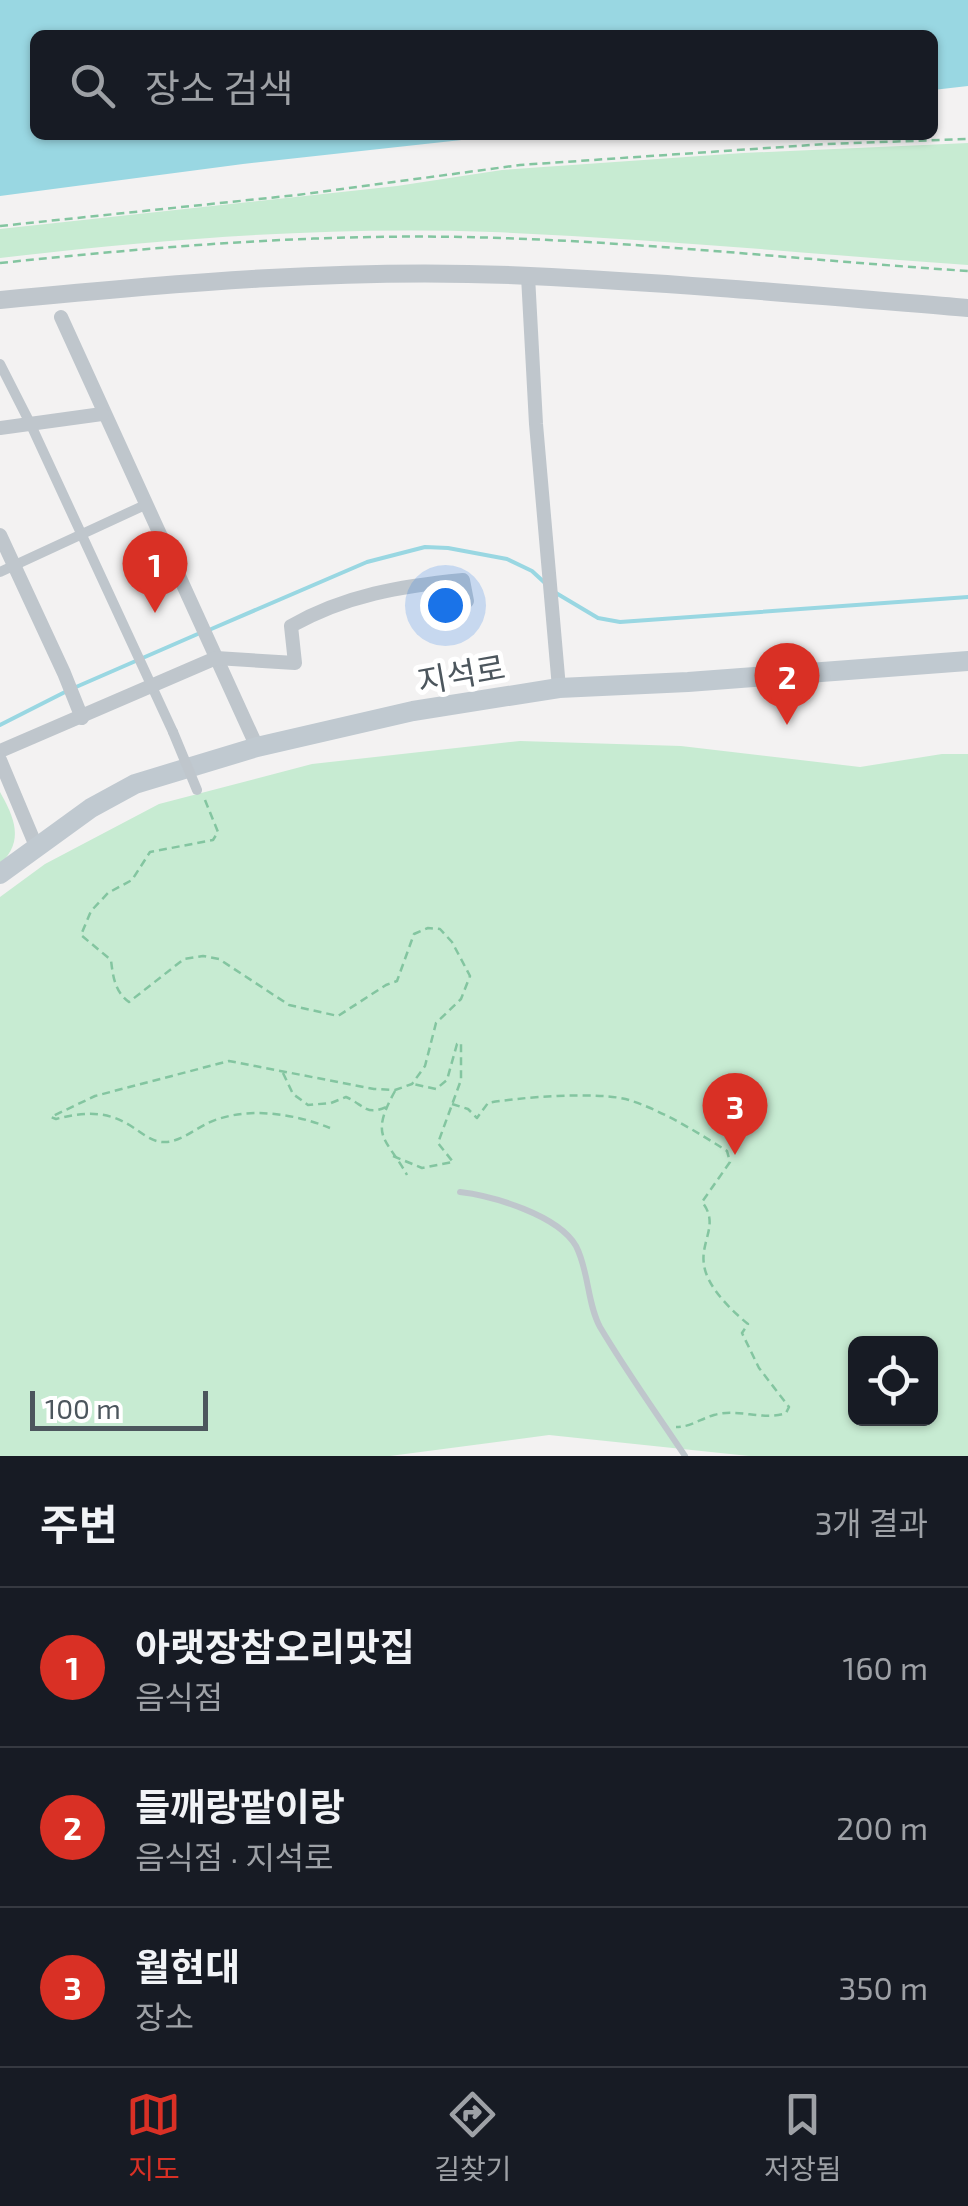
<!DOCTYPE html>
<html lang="ko">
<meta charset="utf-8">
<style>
body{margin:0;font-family:"Exo 2","Noto Sans KR",sans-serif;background:#20242c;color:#f1f3f6}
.controls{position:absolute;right:30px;bottom:30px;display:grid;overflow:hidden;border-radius:15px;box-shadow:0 2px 8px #0004}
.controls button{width:90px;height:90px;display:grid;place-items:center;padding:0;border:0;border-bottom:2px solid #363941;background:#171b24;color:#f1f3f6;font:50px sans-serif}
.scale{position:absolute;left:30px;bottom:25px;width:178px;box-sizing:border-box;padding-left:10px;border:5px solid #4c565d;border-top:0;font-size:28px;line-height:35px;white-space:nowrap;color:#4c565d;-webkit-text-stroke:8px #fff;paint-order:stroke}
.you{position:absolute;left:445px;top:605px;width:35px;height:35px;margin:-25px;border:8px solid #fff;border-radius:50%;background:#1a73e8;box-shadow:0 0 0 15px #1a73e833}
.badge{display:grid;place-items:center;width:65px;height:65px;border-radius:50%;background:#d93025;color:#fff;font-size:32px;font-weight:700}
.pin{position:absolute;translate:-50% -82px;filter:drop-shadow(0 2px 5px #0008)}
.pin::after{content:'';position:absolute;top:52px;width:35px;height:30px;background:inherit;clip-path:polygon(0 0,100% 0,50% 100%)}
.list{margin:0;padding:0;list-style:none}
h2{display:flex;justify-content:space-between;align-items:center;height:130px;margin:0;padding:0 40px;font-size:42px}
h2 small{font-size:32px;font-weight:400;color:#9ea1a6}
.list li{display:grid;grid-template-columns:65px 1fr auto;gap:30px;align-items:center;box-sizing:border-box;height:160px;padding:0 40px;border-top:2px solid #363941}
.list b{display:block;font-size:38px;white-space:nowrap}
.list p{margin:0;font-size:32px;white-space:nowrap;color:#9ea1a6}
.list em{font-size:32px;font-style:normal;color:#9ea1a6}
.icon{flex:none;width:55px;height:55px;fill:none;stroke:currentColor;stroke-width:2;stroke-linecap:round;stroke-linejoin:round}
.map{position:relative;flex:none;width:968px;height:1456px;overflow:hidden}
.search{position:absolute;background:#171b24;box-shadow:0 2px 8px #0004;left:30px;right:30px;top:30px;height:110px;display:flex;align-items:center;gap:25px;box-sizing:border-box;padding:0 35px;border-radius:15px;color:#9ea1a6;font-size:38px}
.sheet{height:610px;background:#171b24}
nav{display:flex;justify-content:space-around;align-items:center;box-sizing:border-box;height:140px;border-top:2px solid #363941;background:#171b24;font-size:28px;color:#9ea1a6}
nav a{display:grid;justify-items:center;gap:5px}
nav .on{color:#d93025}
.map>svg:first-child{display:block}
.green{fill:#c7ebd2;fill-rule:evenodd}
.water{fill:#99d7e2}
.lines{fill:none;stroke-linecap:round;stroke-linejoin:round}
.stream{stroke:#99d7e2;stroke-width:4}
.path{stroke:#83c5a0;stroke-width:2.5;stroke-dasharray:8 5;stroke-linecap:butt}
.service{stroke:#bfc6cc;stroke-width:6}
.pedestrian{stroke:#bfc6cc;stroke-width:10}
.minor{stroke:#bfc6cc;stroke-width:14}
.tertiary{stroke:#bfc6cc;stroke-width:18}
.secondary{stroke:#c0c9d0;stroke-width:20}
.pedestrian-bridge{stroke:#bfc6cc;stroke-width:10}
.labels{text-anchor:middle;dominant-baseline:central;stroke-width:10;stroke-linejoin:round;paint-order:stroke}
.street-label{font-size:32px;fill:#4c565d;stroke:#fff}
</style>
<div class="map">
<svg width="968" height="1456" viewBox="0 0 968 1456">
<rect width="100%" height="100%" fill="#f3f2f2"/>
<!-- green -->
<g class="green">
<path d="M968 143V265C809 254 650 238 492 232 328 226 162 239 0 258V229L397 186 502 170 743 153Z"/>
<path d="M520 741 681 746 860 767 942 754H968V1456H749L549 1435 390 1456H0V897L45 864 159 804 312 764ZM856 1344H930V1418H856Z"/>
<path d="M0 792C14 817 25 841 0 864Z"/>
</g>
<!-- water -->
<path class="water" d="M0 0H968V86L933 90V35H35V135H507L243 164 0 196Z"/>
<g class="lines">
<!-- stream -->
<g class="stream">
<path d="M556 593 598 618 620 622 968 597"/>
<path d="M209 630 367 562 425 547 448 548 507 559 532 571 545 583"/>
<path d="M76 687 200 633"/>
<path d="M0 725 67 691"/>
</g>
<!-- path -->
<g class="path">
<path d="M0 226 297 195 520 165 826 144 968 139"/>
<path d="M0 263C153 247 307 234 461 237 630 240 799 260 968 271"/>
<path d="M205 800 218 832 213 840 150 852 132 880 108 893 91 911 81 935 111 960C113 977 115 992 129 1002L184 959 203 956 219 959 289 1005 338 1016 386 985 397 981 414 934 428 928 440 929 452 942 470 976 461 999 436 1023 425 1066 412 1084 395 1090 374 1089 229 1061 95 1096 51 1117 56 1119C79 1113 101 1110 124 1122 137 1128 150 1143 165 1142 180 1142 195 1129 208 1123 245 1106 293 1113 330 1128"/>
<path d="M283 1073 293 1094 308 1105 331 1103 346 1097C364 1105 366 1116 386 1107"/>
<path d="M395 1091C369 1138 386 1137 407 1175"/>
<path d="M452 1104 468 1109 477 1118 488 1103C519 1097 600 1091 629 1100 663 1111 697 1132 727 1151L730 1162 702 1202C720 1224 700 1241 704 1265 707 1287 732 1311 748 1324L742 1333 759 1368 789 1407 786 1413C763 1421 738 1408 714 1415 700 1419 691 1427 676 1427"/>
<path d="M393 1156 422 1168 453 1162 438 1143 461 1080V1043L457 1044 447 1080 436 1089 413 1084"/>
</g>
<!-- service -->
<path class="service" d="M460 1192C493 1196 558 1215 576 1246 589 1271 587 1303 600 1327 626 1371 657 1414 685 1456"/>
<!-- pedestrian -->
<g class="pedestrian">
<path d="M0 364 30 423 173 732"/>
<path d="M0 572 145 505"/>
</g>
<!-- minor -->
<g class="minor">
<path d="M528 276 536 424 559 688"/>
<path d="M61 317 257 747"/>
<path d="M0 428 102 414"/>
<path d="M0 535 64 673 82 718"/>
<path d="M0 751 216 658 295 663 291 626C346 595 401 586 463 580L467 601"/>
<path d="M0 760 36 846"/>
</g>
<!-- tertiary -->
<path class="tertiary" d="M0 300C176 283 353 267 530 276 676 283 822 296 968 308"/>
<!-- secondary -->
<path class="secondary" d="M0 874 91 808 135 784 257 747 413 711 559 688 688 682 968 661"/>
<!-- pedestrian-bridge -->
<path class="pedestrian-bridge" d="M173 732 197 790"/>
</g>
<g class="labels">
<!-- street labels -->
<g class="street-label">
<text transform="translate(461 673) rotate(-10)">지석로</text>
</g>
</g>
</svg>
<div class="controls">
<button><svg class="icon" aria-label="locate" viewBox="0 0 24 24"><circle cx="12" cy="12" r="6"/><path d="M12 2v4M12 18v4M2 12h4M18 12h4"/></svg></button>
</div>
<div class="scale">100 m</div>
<div class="you"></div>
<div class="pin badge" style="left:155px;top:613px">1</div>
<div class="pin badge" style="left:787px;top:725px">2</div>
<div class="pin badge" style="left:735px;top:1155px">3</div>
<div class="search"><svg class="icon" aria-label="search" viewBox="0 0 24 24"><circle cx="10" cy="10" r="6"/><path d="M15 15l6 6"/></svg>장소 검색</div>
</div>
<section class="sheet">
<h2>주변<small>3개 결과</small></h2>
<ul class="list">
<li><span class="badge">1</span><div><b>아랫장참오리맛집</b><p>음식점</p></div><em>160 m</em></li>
<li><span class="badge">2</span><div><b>들깨랑팥이랑</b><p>음식점 · 지석로</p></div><em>200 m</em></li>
<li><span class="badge">3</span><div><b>월현대</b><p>장소</p></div><em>350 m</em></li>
</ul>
</section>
<nav>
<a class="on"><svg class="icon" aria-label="map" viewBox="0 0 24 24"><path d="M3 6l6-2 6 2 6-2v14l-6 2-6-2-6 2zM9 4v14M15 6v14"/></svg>지도</a>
<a><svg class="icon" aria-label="directions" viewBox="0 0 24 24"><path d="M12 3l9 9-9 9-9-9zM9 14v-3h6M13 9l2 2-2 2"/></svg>길찾기</a>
<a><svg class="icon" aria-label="saved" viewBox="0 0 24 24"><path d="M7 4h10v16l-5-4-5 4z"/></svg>저장됨</a>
</nav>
